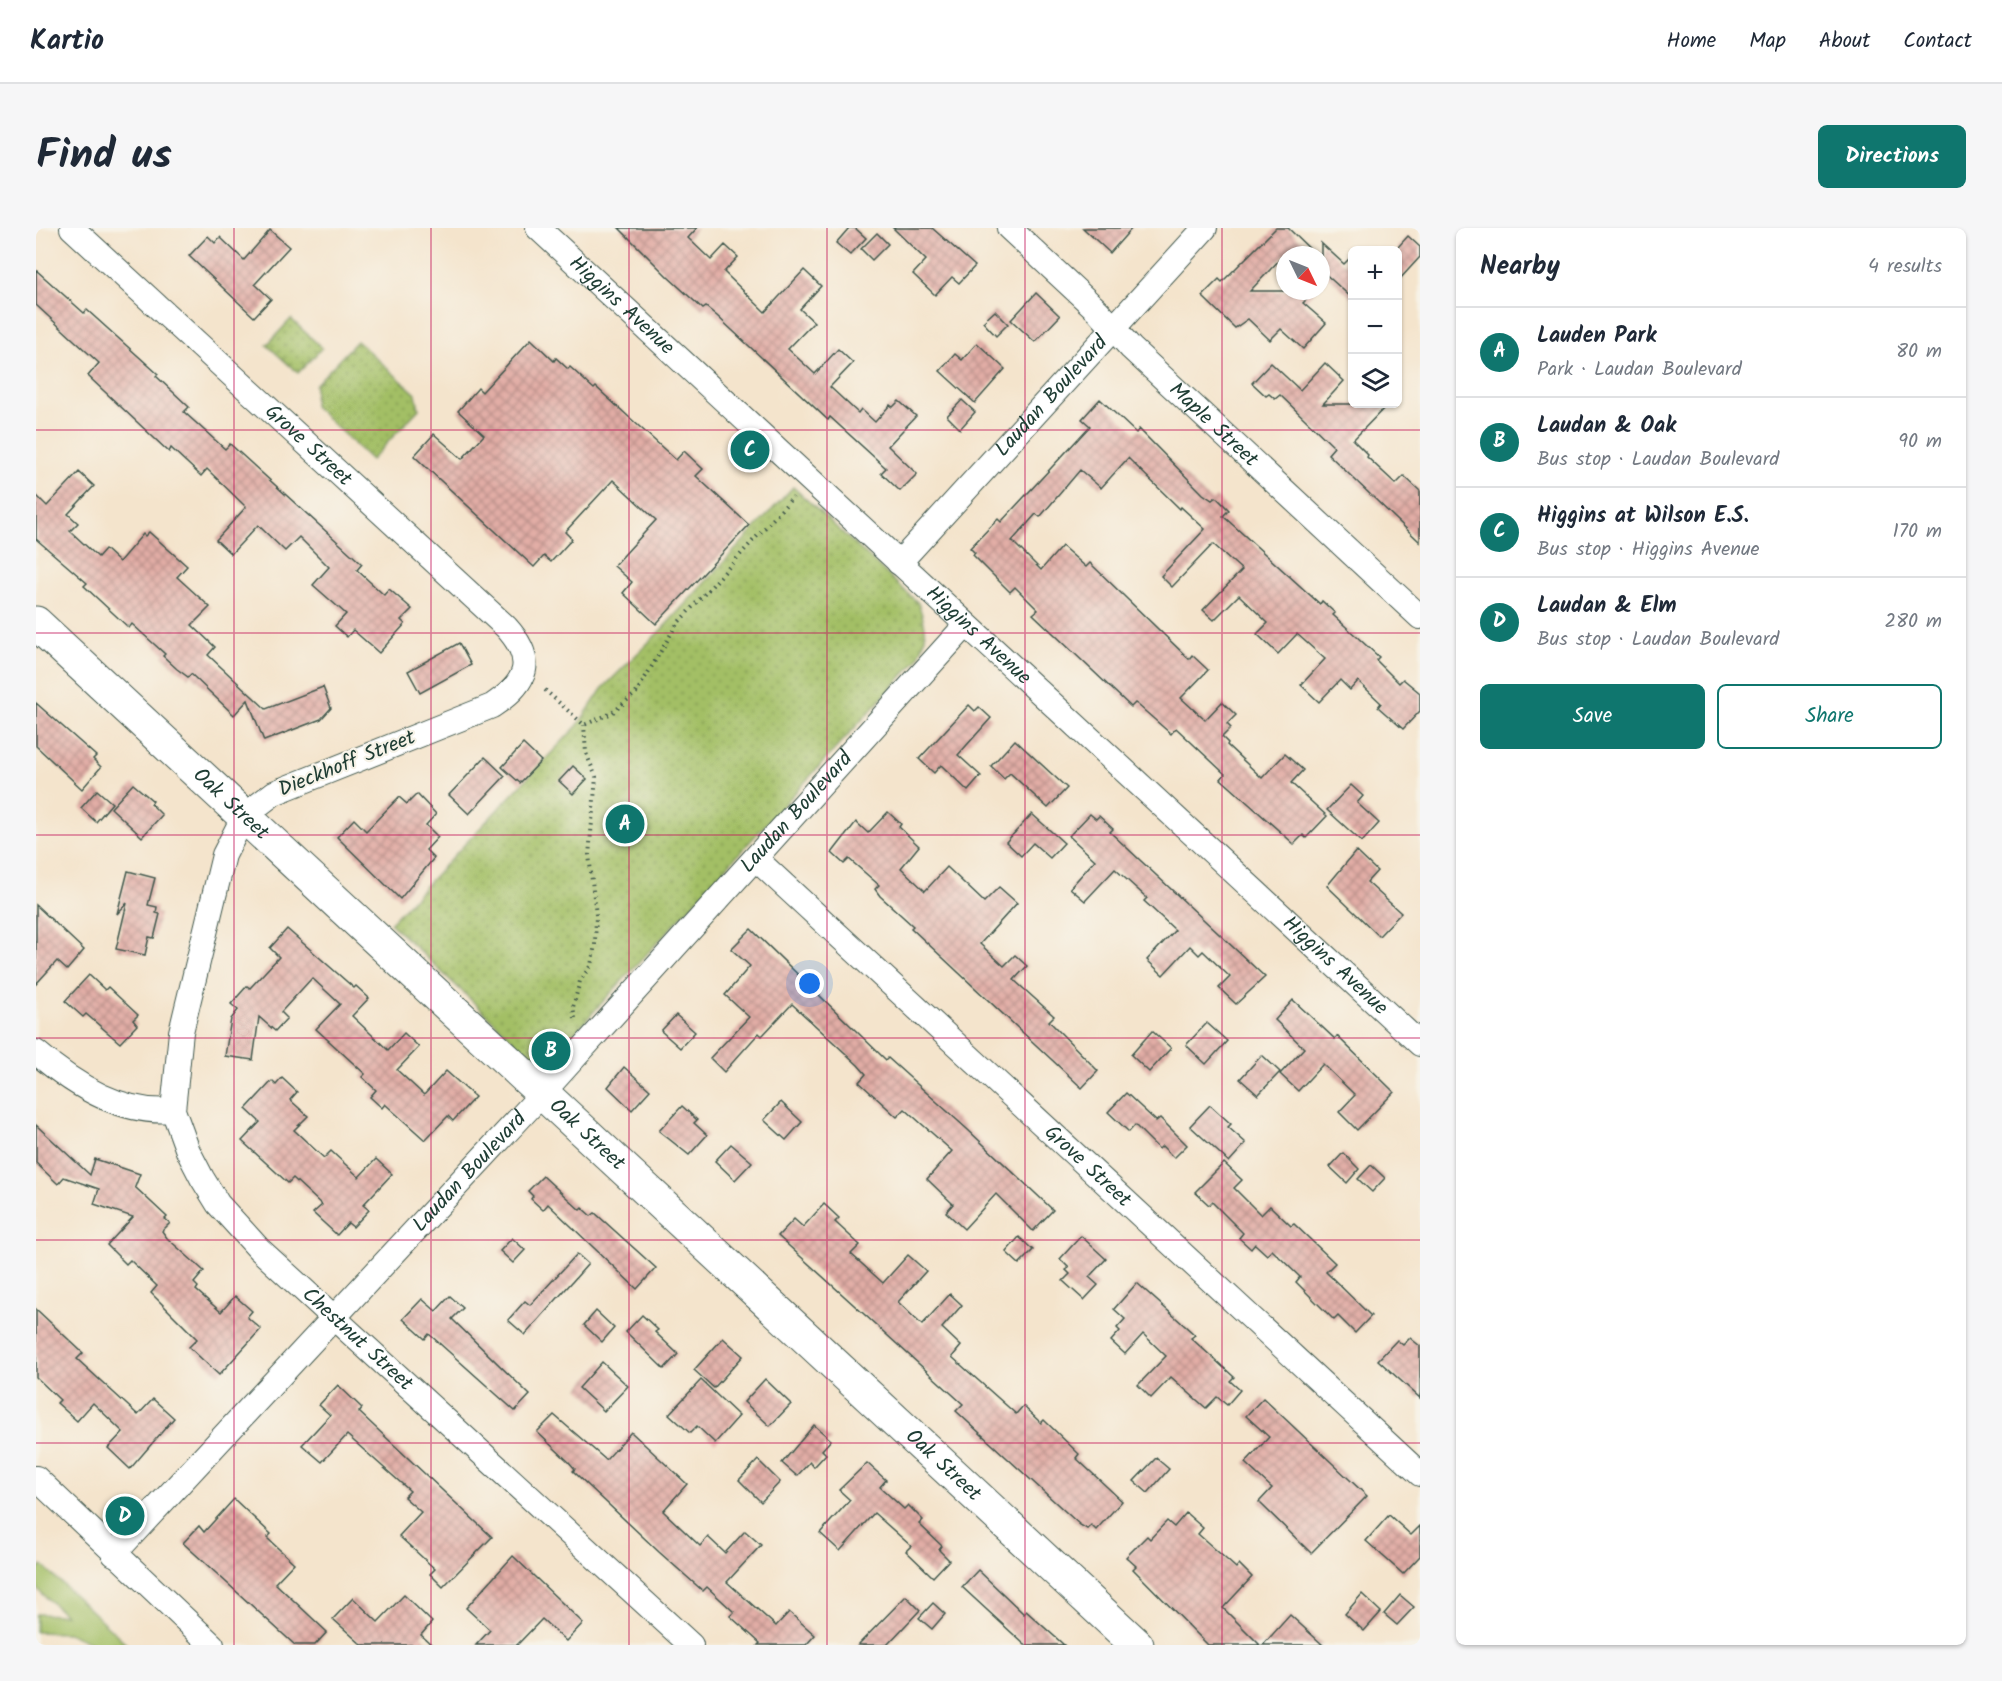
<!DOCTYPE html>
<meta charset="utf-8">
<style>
body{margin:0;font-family:Kalam,sans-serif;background:#f6f6f7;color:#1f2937}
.controls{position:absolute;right:18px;top:18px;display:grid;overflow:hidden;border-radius:9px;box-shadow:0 2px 4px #0004}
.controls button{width:54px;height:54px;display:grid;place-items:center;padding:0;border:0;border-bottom:2px solid #e0e1e3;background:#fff;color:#1f2937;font:30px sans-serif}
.compass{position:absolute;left:1240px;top:18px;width:54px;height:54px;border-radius:50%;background:#fff;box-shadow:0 2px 4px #0004;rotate:133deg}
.you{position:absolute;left:774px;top:756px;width:21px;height:21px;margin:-15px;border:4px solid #fff;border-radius:50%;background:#1a73e8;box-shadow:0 0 0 9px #1a73e833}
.badge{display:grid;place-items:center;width:39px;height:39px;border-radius:50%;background:#0f766e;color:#fff;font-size:20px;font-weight:700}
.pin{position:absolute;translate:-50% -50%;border:3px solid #fff;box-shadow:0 2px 6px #0006}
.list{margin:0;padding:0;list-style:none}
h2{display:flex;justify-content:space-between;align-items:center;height:78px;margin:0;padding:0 24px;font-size:26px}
h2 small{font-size:20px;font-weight:400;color:#747a83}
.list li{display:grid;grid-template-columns:39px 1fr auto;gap:18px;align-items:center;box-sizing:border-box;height:90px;padding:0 24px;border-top:2px solid #e0e1e3}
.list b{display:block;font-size:22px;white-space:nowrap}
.list p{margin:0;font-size:20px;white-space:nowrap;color:#747a83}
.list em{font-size:20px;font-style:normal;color:#747a83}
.actions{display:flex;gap:12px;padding:18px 24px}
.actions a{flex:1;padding:14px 0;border:2px solid #0f766e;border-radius:9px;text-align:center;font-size:21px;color:#0f766e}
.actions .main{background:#0f766e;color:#fff}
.icon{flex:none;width:33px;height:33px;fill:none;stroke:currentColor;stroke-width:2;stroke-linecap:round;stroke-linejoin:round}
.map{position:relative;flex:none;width:1384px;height:1417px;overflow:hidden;border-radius:9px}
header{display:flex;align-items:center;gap:36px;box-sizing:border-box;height:84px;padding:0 30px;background:#fff;border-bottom:2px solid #e0e1e3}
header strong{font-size:28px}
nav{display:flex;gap:33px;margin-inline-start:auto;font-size:21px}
.intro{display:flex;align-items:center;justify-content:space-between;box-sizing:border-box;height:144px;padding:0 36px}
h1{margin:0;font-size:42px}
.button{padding:15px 27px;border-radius:9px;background:#0f766e;color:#fff;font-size:21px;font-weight:700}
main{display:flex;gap:36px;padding:0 36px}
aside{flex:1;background:#fff;border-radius:9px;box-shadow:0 2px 4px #0004}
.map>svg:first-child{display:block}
.grass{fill:url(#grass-dots);stroke:#617e4c;stroke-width:1.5}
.garden{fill:#a3bf65;stroke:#617e4c;stroke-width:1.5}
.building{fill:url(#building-cross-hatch)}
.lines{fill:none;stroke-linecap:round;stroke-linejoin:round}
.street-casing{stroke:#3f564b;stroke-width:26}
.secondary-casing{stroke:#3f564b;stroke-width:35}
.path{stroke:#3f564b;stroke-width:4;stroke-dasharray:1.5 4.5;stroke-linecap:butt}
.street{stroke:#fff;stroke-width:24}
.secondary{stroke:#fff;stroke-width:33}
.grid{fill:none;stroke:#c2185b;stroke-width:1.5;stroke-opacity:0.55}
.labels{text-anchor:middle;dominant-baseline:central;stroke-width:4.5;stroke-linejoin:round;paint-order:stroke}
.street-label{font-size:21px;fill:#1f3d34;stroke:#f7f3e8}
</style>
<header>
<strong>Kartio</strong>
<nav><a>Home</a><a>Map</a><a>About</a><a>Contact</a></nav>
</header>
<div class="intro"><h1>Find us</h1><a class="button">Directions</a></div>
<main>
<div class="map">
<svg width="1384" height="1417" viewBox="0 0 1384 1417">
<defs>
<pattern id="grass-dots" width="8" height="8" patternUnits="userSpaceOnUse" patternTransform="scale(1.5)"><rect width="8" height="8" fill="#a3bf65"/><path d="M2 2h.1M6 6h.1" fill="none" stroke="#849c54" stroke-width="1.8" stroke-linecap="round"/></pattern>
<pattern id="building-cross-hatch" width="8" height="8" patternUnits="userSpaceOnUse" patternTransform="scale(1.5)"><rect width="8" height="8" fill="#e2ada6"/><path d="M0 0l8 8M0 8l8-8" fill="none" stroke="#b78e88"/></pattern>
</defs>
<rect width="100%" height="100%" fill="#f7f3e8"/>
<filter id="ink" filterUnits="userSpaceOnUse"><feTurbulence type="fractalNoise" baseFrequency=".0167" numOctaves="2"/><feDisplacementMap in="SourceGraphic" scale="12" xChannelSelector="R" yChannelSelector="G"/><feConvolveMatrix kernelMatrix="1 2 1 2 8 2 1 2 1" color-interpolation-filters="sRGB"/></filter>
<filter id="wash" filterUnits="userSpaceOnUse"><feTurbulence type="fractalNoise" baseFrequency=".008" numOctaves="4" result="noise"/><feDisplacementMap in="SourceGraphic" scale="24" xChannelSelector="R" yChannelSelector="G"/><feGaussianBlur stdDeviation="1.35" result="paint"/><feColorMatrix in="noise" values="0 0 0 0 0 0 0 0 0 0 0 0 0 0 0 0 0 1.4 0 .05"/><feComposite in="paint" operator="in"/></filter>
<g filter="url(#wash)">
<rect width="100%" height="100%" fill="#f4e4cc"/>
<!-- grass -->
<g class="grass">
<path d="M255 91 286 120 262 145 231 117Z"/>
<path d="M321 113 380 166 383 181 335 232 278 178 279 157Z"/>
<path d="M757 259 882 375C891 400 893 407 881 432L518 827 507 835 490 824 354 695 542 497 566 461 626 401Z"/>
</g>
<!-- garden -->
<path class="garden" d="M6 1337 10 1341 92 1417H59L32 1405 0 1404V1386L29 1387 0 1360V1343Z"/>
<g id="blocks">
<!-- building -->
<g class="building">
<path d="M583 0H661L652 10 675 32 689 17 702 29 688 44 729 84 768 42 785 58 764 81 778 94 752 121 779 146 802 121 817 135 794 159 822 185 825 181 839 194 854 177 857 179 863 173 880 188 852 218 881 246 864 263 845 245 850 240 794 189 792 192 681 88 670 79 667 81 632 49Z"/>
<path d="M813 0H819L830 10 814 27 800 15Z"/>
<path d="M857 0H896L939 38 923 55 916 49 899 67 877 46 890 32Z"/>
<path d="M1047 0H1096L1074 25Z"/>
<path d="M1240 0H1252L1280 27H1248L1214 63H1279L1267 75 1290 95 1267 121 1245 101 1234 112 1212 91 1199 100 1166 68 1183 51 1186 54Z"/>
<path d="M234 2 253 19 219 56 235 71 218 89 153 28 172 8 179 15 184 9 208 32Z"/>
<path d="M841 5 852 16 836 32 825 21Z"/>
<path d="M1372 8 1384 19V29L1362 53V19Z"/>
<path d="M1285 15 1308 36 1317 27V71L1285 42Z"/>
<path d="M0 42 48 85 51 82 122 146 120 148 153 179 148 184 189 221 194 216 326 336 321 342 348 367 353 361 376 381 365 392 369 396 343 425 317 402 311 409 299 398 310 386 277 357 293 339 263 309 249 323 222 297 195 326 180 312 210 279 171 241 165 248 135 220 133 224 52 148 63 135 0 77Z"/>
<path d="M1000 65 1024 88 999 114 975 92Z"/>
<path d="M959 83 972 96 960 108 947 94Z"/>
<path d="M495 111 518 133 520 130 532 141 534 139 558 161 560 159 640 232 648 223 667 241 660 248 713 297 620 396 587 365 596 354 578 338 620 292 577 252 529 304 536 311 515 334 508 328 498 339 378 228 398 206 426 231 448 207 422 183 442 160 446 164Z"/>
<path d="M941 115 969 141 939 175 904 143 919 126 926 132Z"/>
<path d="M1235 135 1264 162 1289 135 1308 153 1287 176H1352L1317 212 1332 227 1331 229 1360 256 1368 248 1384 263V314L1292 226 1298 219 1244 167 1239 171 1233 166 1230 168 1216 155Z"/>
<path d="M1064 171 1100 205 1103 201 1167 266 1176 272 1180 269 1193 282 1187 288 1284 376 1286 373 1299 385 1297 387 1343 429 1340 432 1363 455 1367 451 1384 465V483L1367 501 1342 479 1345 475 1322 453 1314 462 1304 452 1283 474 1265 457 1289 431 1261 406 1242 426 1221 406 1232 395 1203 367 1178 392 1167 382 1206 342 1177 316 1136 359 1125 348 1169 301 1145 279 1144 281 1092 230 1065 260 1044 242 1004 289 1000 286 976 313 1005 342 1026 318 1050 339 1054 335 1153 431 1156 427 1172 442 1145 470 1169 492 1186 474 1200 487 1191 496 1195 500 1186 509 1192 515 1191 517 1226 550 1249 526 1267 542 1255 555 1291 588 1270 610 1267 607 1258 616 1185 551 1189 546 1140 500 1135 506 1102 477 1099 475 1095 479 997 386 1002 382 979 359 974 364 937 327 939 325 934 320 962 291 965 294 1054 198 1046 191Z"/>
<path d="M926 172 939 184 924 201 911 188Z"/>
<path d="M43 244 58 258 32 286 42 295 34 303 62 329 69 321 83 334 107 306 109 308 113 304 151 338 141 349 174 379 156 397 179 419 172 427 230 481 287 459 295 480 285 491 228 513 212 472 198 487 155 446 152 449 141 441 127 428 129 426 96 396 93 400 48 358 51 355 0 311V267L11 278Z"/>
<path d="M423 415 435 437 384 465 372 443Z"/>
<path d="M0 475 60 528 57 531 65 539 46 561 0 518Z"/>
<path d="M933 477 939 483 943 479 955 490 922 527 945 548 932 563 905 537 898 545 883 531Z"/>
<path d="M979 512 1031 560 1012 580 974 545 968 551 955 538Z"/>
<path d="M487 516 505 533 484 555 466 539Z"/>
<path d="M449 529 469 548 433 586 413 567Z"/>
<path d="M537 538 551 551 537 566 523 553Z"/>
<path d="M97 556 117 573 115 576 126 587 106 609 75 580Z"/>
<path d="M1315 557 1327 568 1321 575 1343 595 1326 614 1291 582Z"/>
<path d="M61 562 76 575 60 594 45 580Z"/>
<path d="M381 566 400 586 390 597 402 609 390 622 398 630 364 671 301 609 318 591 330 603 363 569 371 576Z"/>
<path d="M852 584 865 596 863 599 883 618 865 640 889 663 911 639 948 674 963 659 981 675 944 716 968 738 979 727 991 738 978 752 1018 788 1013 793 1062 843 1046 860 875 700 877 698 844 668 839 661 843 657 813 631 808 636 796 625 820 594 832 605Z"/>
<path d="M996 586 1028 615 1014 630 997 615 985 628 970 614Z"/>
<path d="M1054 586 1060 591 1063 588 1077 601 1074 604 1229 749 1200 776 1183 760 1194 749 1167 723 1163 727 1154 718 1127 747 1111 732 1139 702 1108 673 1111 670 1079 641 1049 673 1034 660 1059 632 1033 608Z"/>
<path d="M1320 623 1341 643 1331 654 1365 685 1343 708 1291 658Z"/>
<path d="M92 643 119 650 112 677 121 679 120 685 124 686 118 710 113 709 109 727 80 721 91 675 81 686Z"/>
<path d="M0 677 48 722 31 742 21 733 0 756Z"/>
<path d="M251 701 318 760 320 758 333 770 316 788 352 822 368 805 383 819 361 842 388 867 410 843 439 869 417 893 412 888 389 912 349 876 346 880 334 869 340 862 326 849 329 846 280 801 304 776 276 750 245 784 251 790 239 803 223 789 217 832 189 828 195 791 202 782 195 776 211 758 214 760 243 729 234 720Z"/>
<path d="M715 701 850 832 852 830 931 901 1017 982 997 1003 960 966 928 1001 910 984 917 976 891 951 916 923 869 881 861 889 823 854 830 846 822 837 756 776 726 808 723 805 688 844 674 830 713 789 689 767 714 738 695 721Z"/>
<path d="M53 747 69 762 72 759 102 787 97 792 101 797 84 815 50 786 47 789 29 773Z"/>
<path d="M1257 772 1299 811 1301 808 1358 864 1321 902 1303 884 1319 867 1287 836 1262 863 1244 846 1268 820 1239 792Z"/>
<path d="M640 787 659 804 644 820 625 803Z"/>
<path d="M1171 795 1191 813 1170 836 1150 817Z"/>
<path d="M1116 803 1135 820 1113 844 1095 827Z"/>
<path d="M1226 827 1244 844 1222 867 1204 851Z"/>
<path d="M588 839 614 862 596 882 572 859Z"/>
<path d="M246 850 261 864 254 872 272 888 258 902 288 930 295 923 323 949 340 931 356 946 327 977 333 982 317 999 312 995 301 1007 277 985 286 977 257 950 252 955 206 913 224 894 210 881 236 853 240 857Z"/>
<path d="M1090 865 1120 893 1124 890 1151 917 1138 930 1126 918 1123 921 1099 897 1093 904 1072 884Z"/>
<path d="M745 874 766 894 750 912 728 892Z"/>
<path d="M1174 877 1195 896 1192 899 1210 915 1193 934 1154 898Z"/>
<path d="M646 878 661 892 658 895 671 907 653 927 623 903Z"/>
<path d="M0 897 54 947 59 931 104 946 99 959 131 989 129 991 134 995 126 1003 131 1010 168 1043 158 1055 162 1059 160 1062 185 1084 199 1068 216 1083 211 1089 225 1101 183 1147 153 1119 161 1111 115 1065 121 1058 94 1032 90 1036 71 1017 97 989 58 976 63 961 28 949 22 956 0 935Z"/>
<path d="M695 916 716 934 699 952 679 933Z"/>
<path d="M1307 925 1323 941 1311 955 1294 939Z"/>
<path d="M1188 935 1206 952 1198 960 1225 987 1234 978 1255 998 1258 996 1299 1035 1290 1044 1335 1088 1319 1105 1302 1088 1298 1092 1260 1054 1264 1049 1236 1022 1231 1027 1219 1016 1215 1021 1203 1010 1207 1005 1176 974 1173 977 1159 964Z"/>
<path d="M1335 937 1349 950 1336 964 1322 951Z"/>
<path d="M507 948 544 982 546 980 555 988 559 985 620 1040 601 1061 512 976 507 982 495 971 497 968 492 963Z"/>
<path d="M788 976 803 990 799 994 824 1017 815 1026 847 1055 872 1027 890 1043 862 1074 886 1097 914 1066 926 1077 906 1100 925 1118 916 1129 980 1186 987 1178 1005 1195 1008 1192 1043 1226 1040 1230 1086 1273 1060 1302 1055 1297 1051 1301 1044 1297 920 1183 927 1176 742 1008 758 991 767 999Z"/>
<path d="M1045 1008 1070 1031 1053 1049 1062 1057 1048 1072 1027 1053 1034 1046 1030 1042 1033 1040 1024 1031Z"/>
<path d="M983 1009 997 1022 983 1036 970 1024Z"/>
<path d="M476 1010 489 1022 477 1035 464 1023Z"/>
<path d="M541 1026 552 1036 489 1107 472 1092 489 1073 494 1077Z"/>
<path d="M1101 1055 1159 1107 1155 1110 1198 1149 1194 1153 1204 1162 1191 1177 1181 1169 1170 1180 1135 1149 1115 1170 1102 1157 1130 1128 1107 1106 1089 1126 1075 1113 1084 1103 1081 1100 1089 1091 1078 1081Z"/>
<path d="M414 1068 427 1080 416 1091 494 1167 479 1183 393 1106 389 1111 367 1091 386 1071 400 1083Z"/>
<path d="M0 1081 47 1125 41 1131 102 1187 117 1171 138 1190 94 1241 72 1220 87 1204 57 1175 41 1193 21 1175 24 1172 0 1149Z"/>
<path d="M560 1083 578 1100 566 1114 548 1097Z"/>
<path d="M606 1087 622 1102 619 1104 642 1126 628 1141 590 1104Z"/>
<path d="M687 1110 707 1128 678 1160 658 1142Z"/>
<path d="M1374 1110 1384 1118V1170L1342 1132 1361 1112 1367 1117Z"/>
<path d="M566 1134 592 1158 568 1183 543 1160Z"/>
<path d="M729 1151 755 1176 734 1198 708 1174Z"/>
<path d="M665 1152 703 1188 679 1215 661 1198 654 1205 633 1186Z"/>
<path d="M302 1157 326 1180 323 1184 456 1309 407 1359 394 1346 399 1341 363 1308 385 1284 368 1269 374 1263 311 1207 286 1234 266 1217 294 1187 283 1177Z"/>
<path d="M1227 1170 1331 1268 1275 1325 1223 1274 1236 1260 1209 1235 1233 1209 1210 1188Z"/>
<path d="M518 1187 570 1232 595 1204 651 1256 627 1283 664 1318 672 1309 689 1325 709 1303 725 1317 691 1354 740 1398 753 1384 779 1407 770 1417H722L724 1415 694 1388 698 1384 671 1359 667 1363 623 1324 537 1243 539 1241 533 1234 501 1204Z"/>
<path d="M778 1197 795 1212 786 1222 790 1226 778 1239 774 1234 761 1248 746 1235Z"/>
<path d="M1120 1230 1133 1241 1112 1265 1098 1253Z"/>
<path d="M722 1232 744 1254 725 1274 703 1252Z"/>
<path d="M831 1235 850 1252 844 1259 868 1281 872 1277 887 1292 883 1296 906 1318 903 1322 913 1332 897 1349 870 1323 875 1318 838 1285 804 1323 784 1305 814 1272 803 1262Z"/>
<path d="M198 1271 235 1306 231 1310 258 1335 239 1355 291 1404 279 1417H259L147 1315 163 1298 168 1304Z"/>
<path d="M1150 1285 1167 1300 1162 1306 1200 1340 1203 1336 1216 1349 1187 1380 1224 1417H1172L1097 1341 1100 1338 1090 1329 1111 1308 1114 1311 1131 1293 1138 1299Z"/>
<path d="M1353 1287 1375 1307 1384 1298V1328L1367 1346 1330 1313Z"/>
<path d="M477 1328 547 1395 530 1413 506 1391 481 1417H440L454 1402 430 1380Z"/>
<path d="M942 1342 988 1386 990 1383 1028 1417H989L926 1359Z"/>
<path d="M1326 1366 1345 1384 1328 1403 1309 1386Z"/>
<path d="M368 1367 396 1394 385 1407 396 1417H326L297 1391 317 1370 342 1394Z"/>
<path d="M1364 1367 1378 1379 1361 1397 1348 1386Z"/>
<path d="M870 1368 884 1382 851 1417H822Z"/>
<path d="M897 1375 909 1386 896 1401 883 1390Z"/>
<path d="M1254 1387 1287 1417H1227Z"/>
</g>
</g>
</g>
<g filter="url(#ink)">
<use href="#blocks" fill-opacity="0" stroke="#3f564b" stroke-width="1.5"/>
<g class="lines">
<!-- street casing -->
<g class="street-casing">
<g id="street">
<path id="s1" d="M36 0 470 399C501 433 491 455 456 478L238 565 208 588 188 627 145 804 137 882 152 923 166 950 182 976 223 1021 655 1417"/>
<path id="s2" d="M502 0 1384 816"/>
<path id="s3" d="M973 0 1062 83 1095 120 1384 389"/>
<path id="s4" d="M863 335 1169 0"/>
<path id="s5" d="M720 631 1384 1246"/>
<path d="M0 824C38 857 86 887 137 882"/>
<path d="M0 1250 176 1417"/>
<path id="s6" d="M78 1326 492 881 930 397"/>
</g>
</g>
<!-- secondary casing -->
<g class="secondary-casing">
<g id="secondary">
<path id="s7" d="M0 395 1101 1417"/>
</g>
</g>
<!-- path -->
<g class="path">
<path d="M509 462 548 497 576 485 600 465 641 396 757 269"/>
<path d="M539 790 537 779 544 753 555 737 559 717 560 687 553 627 560 549 550 525 548 497"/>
</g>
<!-- street -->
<use href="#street" class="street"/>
<!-- secondary -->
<use href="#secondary" class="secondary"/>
</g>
</g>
<!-- grid -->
<path class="grid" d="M198 0V1417M395 0V1417M593 0V1417M791 0V1417M989 0V1417M1186 0V1417M0 202H1384M0 405H1384M0 607H1384M0 810H1384M0 1012H1384M0 1215H1384"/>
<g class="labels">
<!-- street labels -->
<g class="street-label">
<text stroke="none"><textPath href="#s2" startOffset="114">Higgins Avenue</textPath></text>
<text stroke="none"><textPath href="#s4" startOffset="226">Laudan Boulevard</textPath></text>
<text stroke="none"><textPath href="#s3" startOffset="284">Maple Street</textPath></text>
<text stroke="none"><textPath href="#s1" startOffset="321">Grove Street</textPath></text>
<text stroke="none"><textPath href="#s2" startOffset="600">Higgins Avenue</textPath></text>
<text transform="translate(311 536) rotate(-22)">Dieckhoff Street</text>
<text stroke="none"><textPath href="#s7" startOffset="266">Oak Street</textPath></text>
<text stroke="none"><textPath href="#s6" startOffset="1008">Laudan Boulevard</textPath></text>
<text stroke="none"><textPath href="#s2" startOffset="1086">Higgins Avenue</textPath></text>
<text stroke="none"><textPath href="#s7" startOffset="752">Oak Street</textPath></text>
<text stroke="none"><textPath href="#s5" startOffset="452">Grove Street</textPath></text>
<text stroke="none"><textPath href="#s6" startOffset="522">Laudan Boulevard</textPath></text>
<text stroke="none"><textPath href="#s1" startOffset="1563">Chestnut Street</textPath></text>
<text stroke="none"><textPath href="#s7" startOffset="1238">Oak Street</textPath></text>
</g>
</g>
</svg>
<div class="controls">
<button>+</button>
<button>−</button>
<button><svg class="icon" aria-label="layers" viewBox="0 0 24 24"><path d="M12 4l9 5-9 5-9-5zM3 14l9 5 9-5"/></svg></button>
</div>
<svg class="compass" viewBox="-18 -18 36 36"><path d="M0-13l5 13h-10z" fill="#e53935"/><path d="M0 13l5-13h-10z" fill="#747a83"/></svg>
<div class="you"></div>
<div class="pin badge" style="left:589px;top:596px">A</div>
<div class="pin badge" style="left:515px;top:823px">B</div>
<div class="pin badge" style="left:714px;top:222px">C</div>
<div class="pin badge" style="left:89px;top:1288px">D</div>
</div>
<aside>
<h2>Nearby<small>4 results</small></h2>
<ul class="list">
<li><span class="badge">A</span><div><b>Lauden Park</b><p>Park · Laudan Boulevard</p></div><em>80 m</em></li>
<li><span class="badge">B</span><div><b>Laudan &amp; Oak</b><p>Bus stop · Laudan Boulevard</p></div><em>90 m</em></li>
<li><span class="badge">C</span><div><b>Higgins at Wilson E.S.</b><p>Bus stop · Higgins Avenue</p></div><em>170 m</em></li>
<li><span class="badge">D</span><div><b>Laudan &amp; Elm</b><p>Bus stop · Laudan Boulevard</p></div><em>280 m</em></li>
</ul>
<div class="actions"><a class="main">Save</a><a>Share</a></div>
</aside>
</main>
